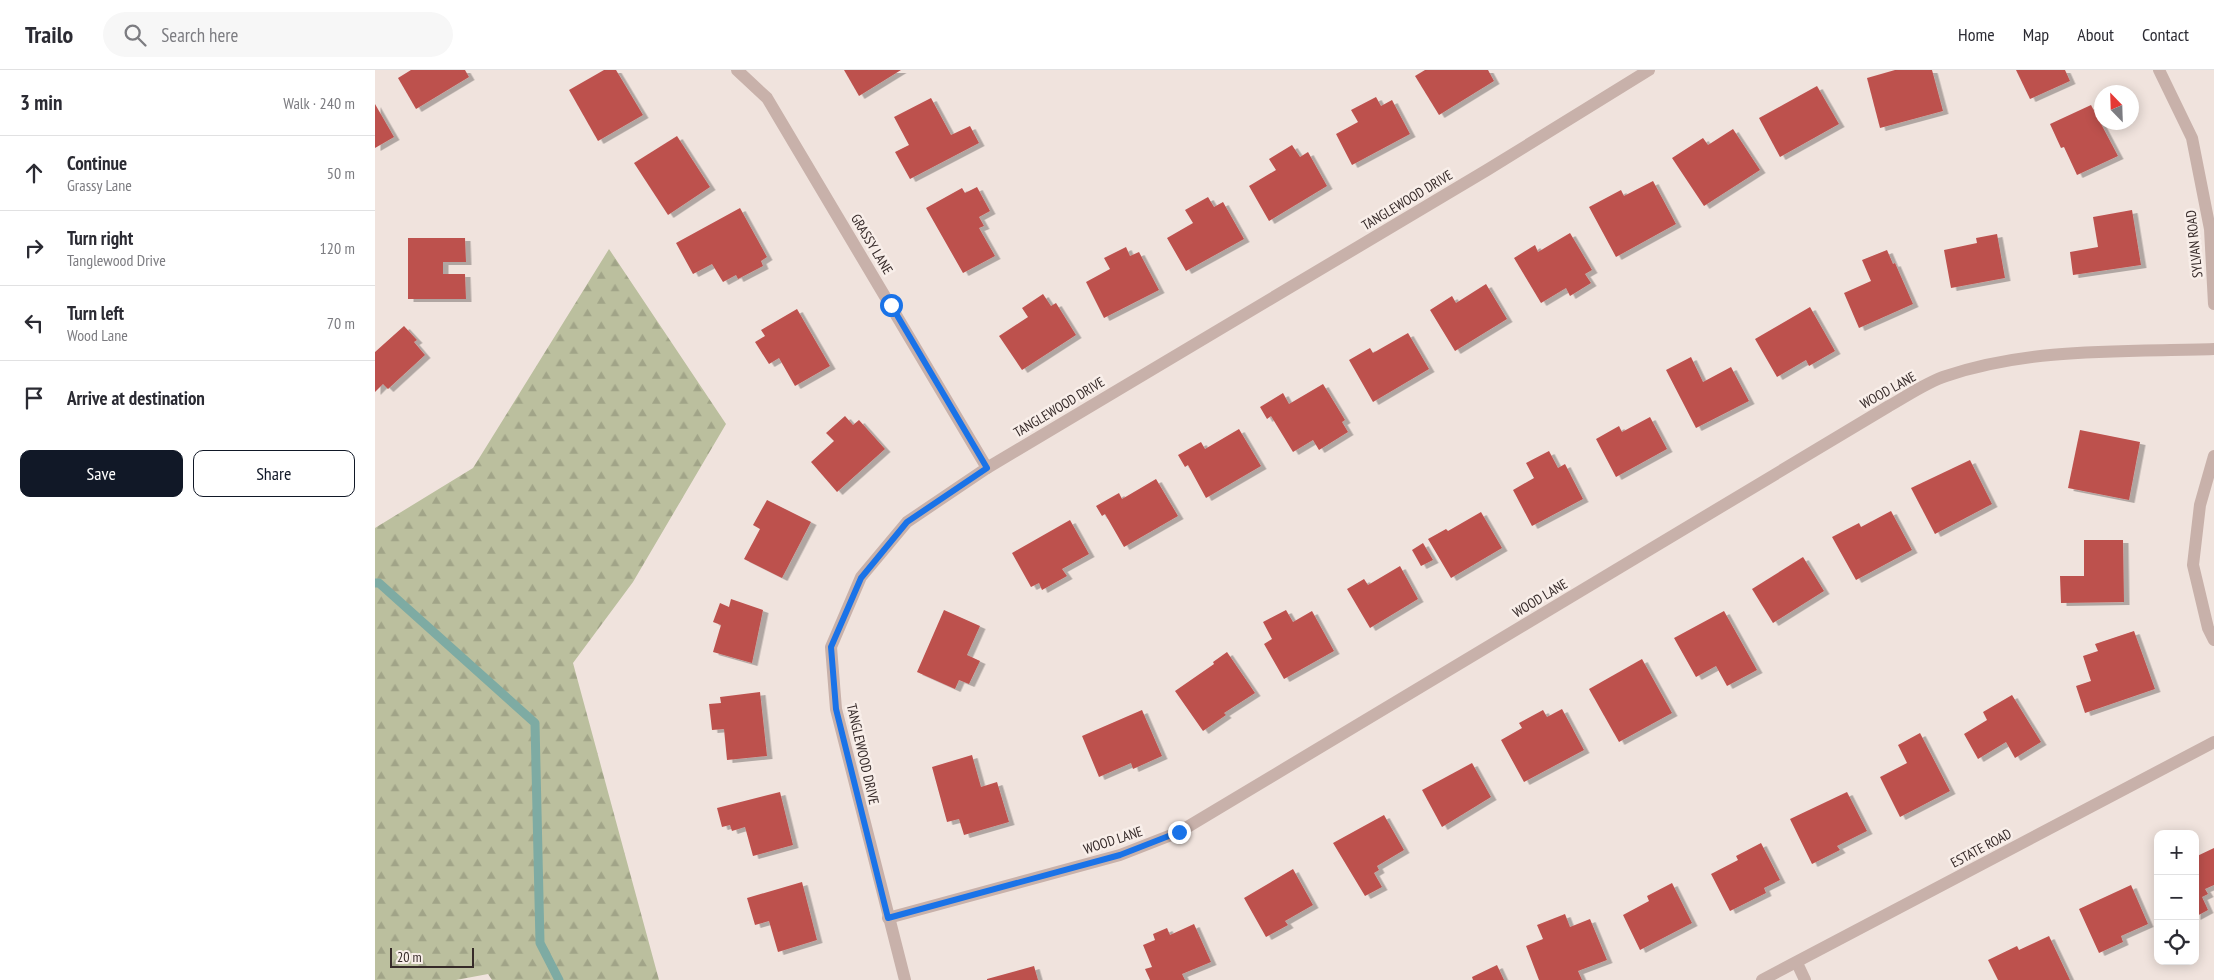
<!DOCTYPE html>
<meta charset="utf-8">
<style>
body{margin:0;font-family:"PT Sans Narrow",sans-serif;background:#f7f7f7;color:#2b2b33}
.controls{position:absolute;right:15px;bottom:15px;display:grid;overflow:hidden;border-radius:10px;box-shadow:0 2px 12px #0003}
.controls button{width:45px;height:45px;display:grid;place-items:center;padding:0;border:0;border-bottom:1px solid #e1e1e2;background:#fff;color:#2b2b33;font:25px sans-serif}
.compass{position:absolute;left:1719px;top:15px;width:45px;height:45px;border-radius:50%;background:#fff;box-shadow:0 2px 12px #0003;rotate:337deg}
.scale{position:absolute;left:15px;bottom:12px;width:84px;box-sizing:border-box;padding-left:5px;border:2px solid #362a29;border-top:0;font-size:14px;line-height:18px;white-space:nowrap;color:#362a29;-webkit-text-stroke:4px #f8eee9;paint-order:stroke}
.stop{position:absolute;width:15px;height:15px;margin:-11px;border:4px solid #1a73e8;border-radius:50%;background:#fff}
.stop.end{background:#1a73e8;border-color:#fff;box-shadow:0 1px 5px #0008}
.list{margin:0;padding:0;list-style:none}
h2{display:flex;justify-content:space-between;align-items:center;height:65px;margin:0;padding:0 20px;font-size:21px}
h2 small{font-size:16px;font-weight:400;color:#7c7c81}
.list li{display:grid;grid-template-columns:32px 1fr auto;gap:15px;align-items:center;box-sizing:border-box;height:75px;padding:0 20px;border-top:1px solid #e1e1e2}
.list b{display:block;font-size:19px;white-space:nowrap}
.list p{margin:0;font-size:16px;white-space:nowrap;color:#7c7c81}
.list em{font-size:16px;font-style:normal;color:#7c7c81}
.actions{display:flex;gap:10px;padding:15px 20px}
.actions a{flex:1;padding:11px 0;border:1px solid #111827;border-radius:10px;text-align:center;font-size:18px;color:#111827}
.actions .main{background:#111827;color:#fff}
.icon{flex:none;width:28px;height:28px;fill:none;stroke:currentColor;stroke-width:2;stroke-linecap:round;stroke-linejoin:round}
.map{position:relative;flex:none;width:1839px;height:910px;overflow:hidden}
header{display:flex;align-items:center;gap:30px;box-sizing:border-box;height:70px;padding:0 25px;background:#fff;border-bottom:1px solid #e1e1e2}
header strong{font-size:24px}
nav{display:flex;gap:28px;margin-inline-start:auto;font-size:18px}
.search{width:350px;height:45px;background:#f7f7f7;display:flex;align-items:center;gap:12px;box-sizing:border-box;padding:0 18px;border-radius:28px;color:#7c7c81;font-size:19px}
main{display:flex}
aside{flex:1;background:#fff}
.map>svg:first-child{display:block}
.forest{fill:url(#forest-firs)}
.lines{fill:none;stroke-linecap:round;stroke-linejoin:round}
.stream{stroke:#7eaba3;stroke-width:9}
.building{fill:#bd514e;filter:url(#shadow)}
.minor{stroke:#c8b1aa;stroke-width:12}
.route{stroke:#1a73e8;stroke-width:6}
.labels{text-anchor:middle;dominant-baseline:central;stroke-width:5;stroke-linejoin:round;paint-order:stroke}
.street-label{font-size:14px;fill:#362a29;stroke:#f8eee9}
</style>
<header>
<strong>Trailo</strong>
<div class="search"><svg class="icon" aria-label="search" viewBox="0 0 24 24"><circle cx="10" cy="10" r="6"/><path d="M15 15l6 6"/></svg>Search here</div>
<nav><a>Home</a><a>Map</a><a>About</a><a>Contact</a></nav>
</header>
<main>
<aside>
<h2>3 min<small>Walk · 240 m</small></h2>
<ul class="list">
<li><svg class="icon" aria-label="ahead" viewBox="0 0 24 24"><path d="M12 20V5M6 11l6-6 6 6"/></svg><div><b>Continue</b><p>Grassy Lane</p></div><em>50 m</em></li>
<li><svg class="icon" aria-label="right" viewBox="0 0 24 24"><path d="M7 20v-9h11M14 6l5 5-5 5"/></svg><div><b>Turn right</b><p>Tanglewood Drive</p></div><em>120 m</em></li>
<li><svg class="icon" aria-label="left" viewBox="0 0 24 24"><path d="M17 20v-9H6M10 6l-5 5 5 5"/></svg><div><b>Turn left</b><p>Wood Lane</p></div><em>70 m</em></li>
<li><svg class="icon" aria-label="arrive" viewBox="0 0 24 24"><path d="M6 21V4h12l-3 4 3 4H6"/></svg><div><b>Arrive at destination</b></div></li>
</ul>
<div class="actions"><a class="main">Save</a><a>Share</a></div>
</aside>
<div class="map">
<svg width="1839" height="910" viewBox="0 0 1839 910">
<defs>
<pattern id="forest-firs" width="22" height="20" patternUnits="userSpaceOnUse" patternTransform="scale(1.25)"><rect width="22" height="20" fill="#bbbf9e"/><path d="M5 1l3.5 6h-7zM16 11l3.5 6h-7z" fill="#a1a488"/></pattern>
<filter id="shadow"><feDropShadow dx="5.5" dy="3" stdDeviation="0" flood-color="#0004"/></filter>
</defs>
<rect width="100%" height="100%" fill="#f0e3dd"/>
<!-- forest -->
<path class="forest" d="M234 179 351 354 258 512 198 593 284 910H117L113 904 81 910H0V458L98 398Z"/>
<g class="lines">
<!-- stream -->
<path class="stream" d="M0 513H4L160 653 165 873 184 910"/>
</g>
<!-- building -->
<g class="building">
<path d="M36 0H90L94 7 41 39 23 8Z"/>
<path d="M229 0H241L268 45 223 71 194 20Z"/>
<path d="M469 0H526L484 26Z"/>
<path d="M1050 0H1113L1119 11 1064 45 1040 6Z"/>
<path d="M1520 0H1557L1568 41 1505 58 1492 8Z"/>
<path d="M1641 0H1690L1695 11 1655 29Z"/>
<path d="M1442 16 1464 54 1405 87 1384 48Z"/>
<path d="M1001 27 1006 36 1017 30 1035 64 977 95 961 64 983 52 976 40Z"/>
<path d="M556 28 576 65 595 56 604 73 535 109 520 82 534 75 519 47Z"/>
<path d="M0 34 19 67 0 78Z"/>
<path d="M1716 35 1743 86 1702 105 1689 77 1686 78 1675 54Z"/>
<path d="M1358 59 1385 100 1329 136 1297 88 1328 68 1333 75Z"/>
<path d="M302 66 335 117 293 145 259 93Z"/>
<path d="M917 75 925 87 933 82 952 116 894 151 874 116 901 100 894 89Z"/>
<path d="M1278 111 1301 154 1241 187 1214 137 1246 120 1249 126Z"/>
<path d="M602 117 615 141 604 147 609 156 604 158 620 186 588 203 551 138 587 118 590 123Z"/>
<path d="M833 127 839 137 848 132 869 169 811 201 792 168 818 153 810 140Z"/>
<path d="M365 138 392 187 386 191 388 196 363 209 361 205 348 212 337 194 318 204 301 173Z"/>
<path d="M1757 140 1766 195 1698 205 1695 182 1723 177 1718 147Z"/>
<path d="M1195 163 1217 200 1210 204 1216 213 1195 226 1191 218 1166 233 1139 188 1160 175 1163 182Z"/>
<path d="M1622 164 1630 208 1576 218 1569 180 1602 173 1601 168Z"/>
<path d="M33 168H90L91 192H68V204H90L91 229H33Z"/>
<path d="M751 177 755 186 764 182 784 220 729 248 711 212 735 199 729 188Z"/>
<path d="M1512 180 1518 194 1520 193 1538 234 1484 258 1469 223 1496 211 1487 190Z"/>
<path d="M1111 214 1132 249 1080 281 1055 240 1077 226 1081 233Z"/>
<path d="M668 224 676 236 681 233 701 265 647 300 624 266 653 247 647 238Z"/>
<path d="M1435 237 1460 281 1434 296 1431 290 1402 307 1380 269Z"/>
<path d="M422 239 455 296 420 316 404 288 394 294 380 272 390 266 386 260Z"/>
<path d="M29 256 42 270 39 272 50 285 13 319 8 314 0 322V282Z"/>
<path d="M1033 263 1054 299 998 332 974 290 995 278 998 283Z"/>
<path d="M1316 287 1328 312 1356 297 1374 331 1321 358 1291 300Z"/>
<path d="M948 314 970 350 967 352 973 362 944 380 938 370 918 382 896 346 892 349 885 337 908 323 914 334Z"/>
<path d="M470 346 478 355 484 350 510 379 462 422 436 392 459 371 451 363Z"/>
<path d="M1275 347 1292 379 1241 407 1221 369 1244 356 1247 362Z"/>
<path d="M864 359 886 396 831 428 813 395 810 397 803 385 826 372 830 379Z"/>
<path d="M1705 360 1765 372 1754 430 1693 418Z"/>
<path d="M1174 381 1183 398 1190 394 1208 429 1157 456 1138 420 1159 408 1151 393Z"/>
<path d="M1595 390 1617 434 1560 464 1536 418Z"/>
<path d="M781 409 803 446 749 477 730 444 727 446 721 436 744 423 747 429Z"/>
<path d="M392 430 436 452 407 508 369 489 385 459 378 455Z"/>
<path d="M1516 441 1537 480 1481 510 1457 467 1484 453 1486 457Z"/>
<path d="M1106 442 1127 478 1076 508 1053 469 1071 459 1073 461Z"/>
<path d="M695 450 714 484 687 499 692 506 667 520 664 513 656 517 637 483Z"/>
<path d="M1709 470H1748L1749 532 1686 533 1685 506H1709Z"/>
<path d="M1048 473 1058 490 1046 496 1037 480Z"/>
<path d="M1428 487 1449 521 1398 553 1377 519Z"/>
<path d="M1025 496 1043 529 995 558 972 519 989 509 993 515Z"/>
<path d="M356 529 388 540 377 593 338 582 346 555 338 552 345 533 354 537Z"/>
<path d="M569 540 605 556 592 585 605 591 594 614 584 610 580 619 542 602Z"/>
<path d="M911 540 918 552 937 541 959 581 909 609 889 574 897 569 888 552Z"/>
<path d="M1349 541 1382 600 1352 616 1341 596 1321 607 1299 568Z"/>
<path d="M1759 561 1780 619 1710 643 1701 616 1716 611 1708 586 1723 581 1720 574Z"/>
<path d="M852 582 880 623 849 643 851 645 828 661 800 621 839 594 838 592Z"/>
<path d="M1267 589 1297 643 1244 672 1214 619Z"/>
<path d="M385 622 392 686 352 690 349 659 337 660 334 634 346 633 345 627Z"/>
<path d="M1637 625 1666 672 1640 688 1631 672 1603 689 1589 664 1612 650 1608 642Z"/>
<path d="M1187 639 1209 680 1149 712 1126 670 1147 658 1144 653 1168 640 1172 647Z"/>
<path d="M767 640 787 686 758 699 756 693 724 707 707 666Z"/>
<path d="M1545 663 1575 721 1525 747 1505 707 1532 693 1523 675Z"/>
<path d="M597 685 606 717 622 712 634 752 589 765 584 749 572 752 557 697Z"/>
<path d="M1097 693 1116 727 1067 757 1047 720Z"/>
<path d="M405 722 418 775 378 786 370 757 357 761 355 755 347 757 342 738Z"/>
<path d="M1472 722 1492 761 1462 776 1465 780 1437 794 1415 749Z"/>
<path d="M1009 745 1029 780 1002 796 1004 800 999 803 1007 817 990 826 958 773Z"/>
<path d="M1386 773 1405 810 1389 818 1391 823 1355 841 1336 804 1363 790 1361 786Z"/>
<path d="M1839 778V815L1830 819 1833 824 1827 827 1833 840 1820 847V787Z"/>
<path d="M918 799 938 835 910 851 913 855 891 867 869 828Z"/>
<path d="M427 812 442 870 403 882 394 851 380 855 372 828Z"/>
<path d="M1297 813 1317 853 1265 880 1248 845 1274 831 1272 826Z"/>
<path d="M1756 815 1773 854 1746 866 1748 872 1724 883 1704 839Z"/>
<path d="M1190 844 1195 857 1215 849 1232 890 1203 901 1207 910H1164L1151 876 1168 869 1162 855Z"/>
<path d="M819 854 836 892 807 904 810 910H775L770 899 777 897 768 875 780 870 778 864 792 858 795 865Z"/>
<path d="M1674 866 1695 910H1623L1613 890 1642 876 1644 880Z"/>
<path d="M1122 895 1129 910H1098L1097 907Z"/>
<path d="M659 896 663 910H612V909Z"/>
</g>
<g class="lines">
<!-- minor -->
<g class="minor">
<path d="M362 0 392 28 612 398"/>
<path d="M1784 0 1817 68 1835 159 1839 234"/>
<path d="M1839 386 1825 435 1818 495 1833 558 1839 570"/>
<path d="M513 848 745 785 804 762 1514 336C1532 326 1552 312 1571 306 1657 277 1750 282 1839 279"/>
<path d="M1422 893 1430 910"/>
<path d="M530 910 461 639 456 577 486 507 532 452 612 398 1112 100 1274 0"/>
<path d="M1387 910 1839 672"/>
</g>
</g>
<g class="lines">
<!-- route -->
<path class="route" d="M516 235 612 398 532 452 486 508 456 577 461 639 513 848 745 785 804 762"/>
</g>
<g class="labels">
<!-- street labels -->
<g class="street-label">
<text transform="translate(1032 130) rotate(-31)">TANGLEWOOD DRIVE</text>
<text transform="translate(497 174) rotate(59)">GRASSY LANE</text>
<text transform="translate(1819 174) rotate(-96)">SYLVAN ROAD</text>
<text transform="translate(1513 320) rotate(-29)">WOOD LANE</text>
<text transform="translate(684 337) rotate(-31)">TANGLEWOOD DRIVE</text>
<text transform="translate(1165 528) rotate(-31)">WOOD LANE</text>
<text transform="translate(488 684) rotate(77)">TANGLEWOOD DRIVE</text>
<text transform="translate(738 770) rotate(-18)">WOOD LANE</text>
<text transform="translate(1606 778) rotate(-28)">ESTATE ROAD</text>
</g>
</g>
</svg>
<div class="controls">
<button>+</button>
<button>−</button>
<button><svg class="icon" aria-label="locate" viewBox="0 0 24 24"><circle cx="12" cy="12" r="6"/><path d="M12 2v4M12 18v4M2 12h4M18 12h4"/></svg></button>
</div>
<svg class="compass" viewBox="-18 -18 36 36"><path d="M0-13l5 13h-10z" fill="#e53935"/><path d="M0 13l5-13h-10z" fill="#7c7c81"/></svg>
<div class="scale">20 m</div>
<div class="stop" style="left:516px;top:235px"></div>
<div class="stop end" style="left:804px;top:762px"></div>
</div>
</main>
